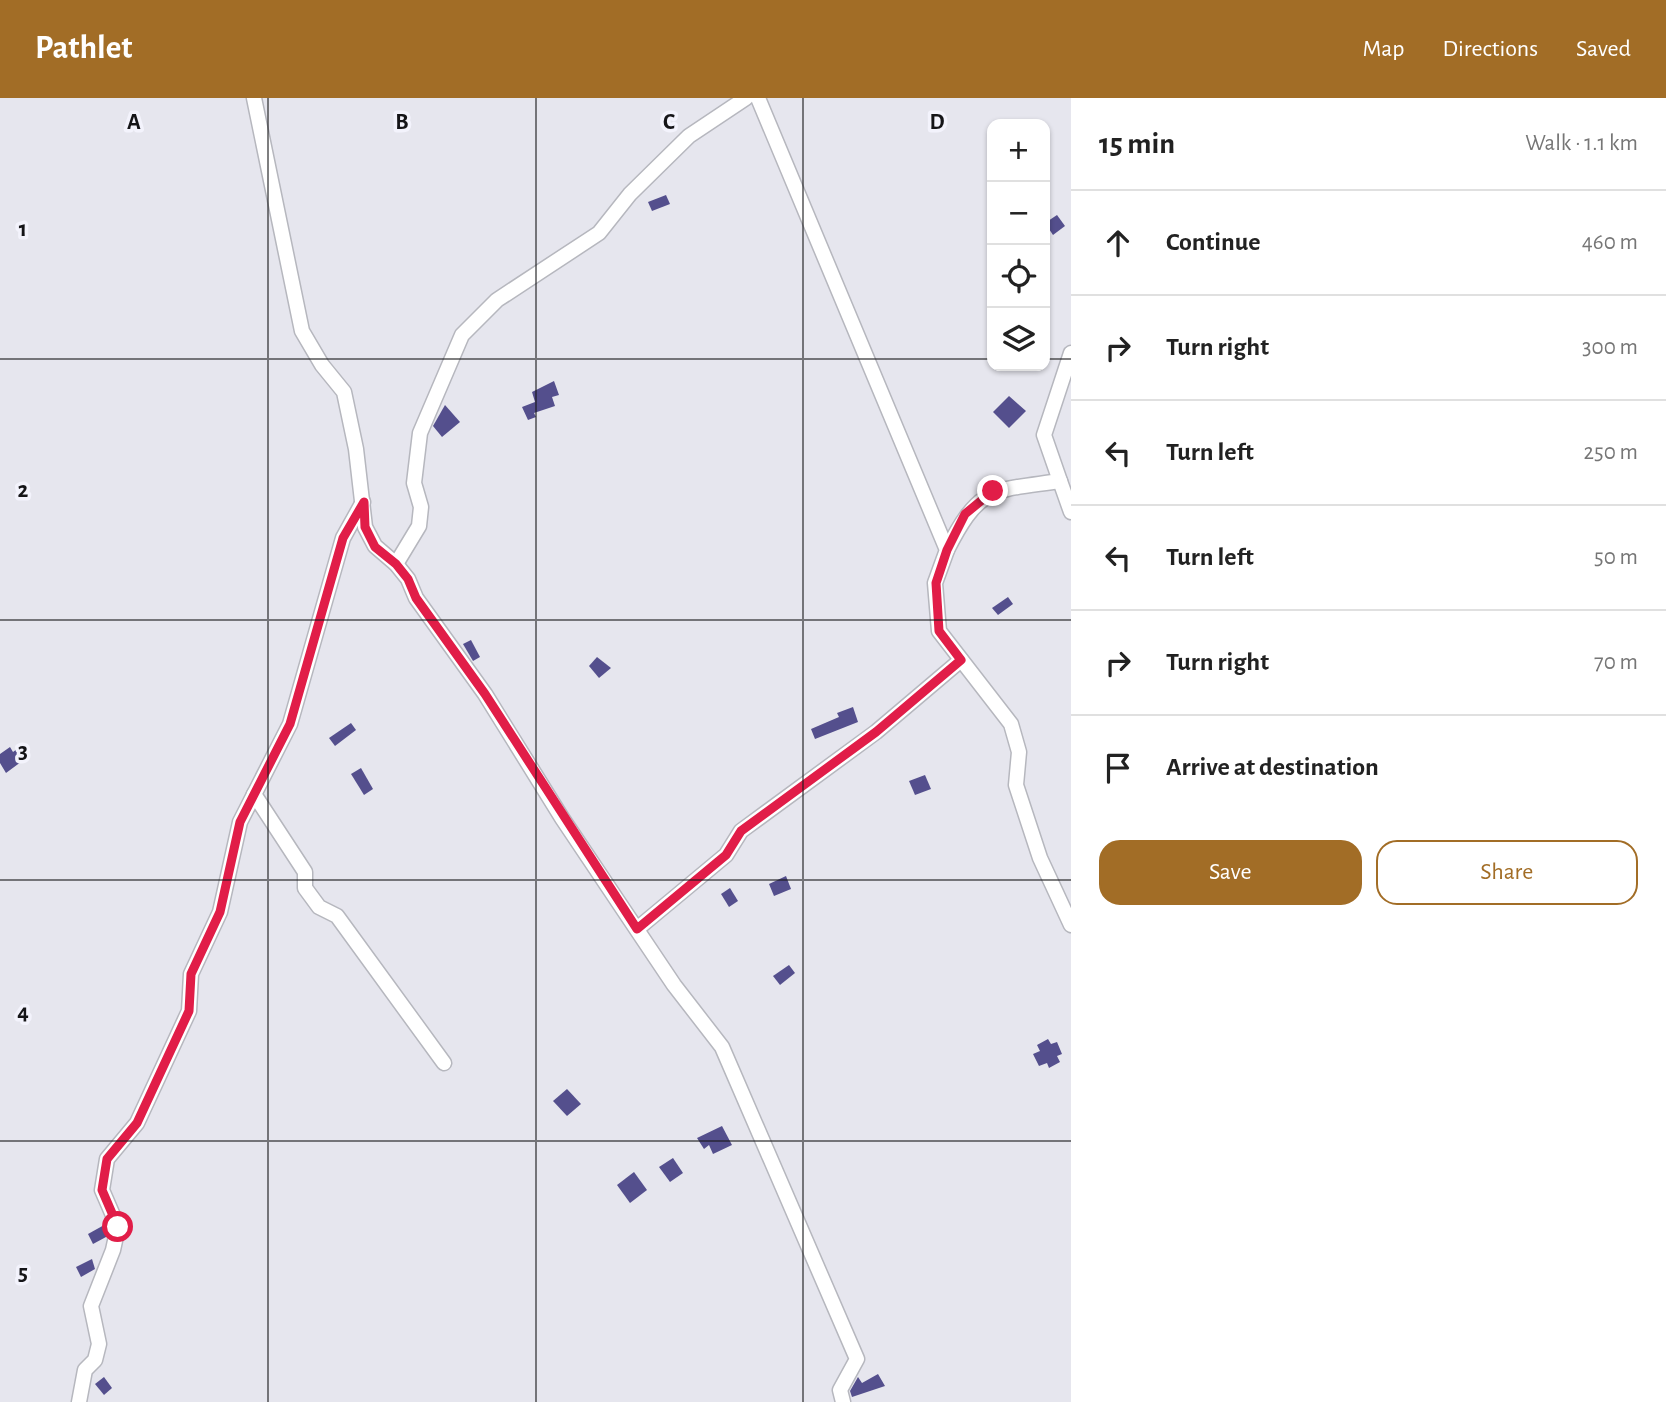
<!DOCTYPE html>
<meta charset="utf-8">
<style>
body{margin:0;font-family:"Alegreya Sans",sans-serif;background:#f2f2f2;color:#222}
.controls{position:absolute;right:21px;top:21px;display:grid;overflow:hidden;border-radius:14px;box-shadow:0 2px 5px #0004}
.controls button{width:63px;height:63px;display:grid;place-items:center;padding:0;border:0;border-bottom:2px solid #e0e0e0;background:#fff;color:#222;font:35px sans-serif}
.stop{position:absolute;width:21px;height:21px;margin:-16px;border:5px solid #e11d48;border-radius:50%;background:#fff}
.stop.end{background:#e11d48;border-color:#fff;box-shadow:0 2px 7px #0008}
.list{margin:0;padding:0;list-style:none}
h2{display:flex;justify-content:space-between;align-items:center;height:91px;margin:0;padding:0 28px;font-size:30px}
h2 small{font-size:23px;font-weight:400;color:#767676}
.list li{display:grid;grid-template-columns:46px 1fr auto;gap:21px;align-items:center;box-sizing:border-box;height:105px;padding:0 28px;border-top:2px solid #e0e0e0}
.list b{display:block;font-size:26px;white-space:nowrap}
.list em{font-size:23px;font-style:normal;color:#767676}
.actions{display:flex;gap:14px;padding:21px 28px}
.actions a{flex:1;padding:16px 0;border:2px solid #a26d26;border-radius:21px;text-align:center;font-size:24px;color:#a26d26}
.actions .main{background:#a26d26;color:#fff}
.icon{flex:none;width:38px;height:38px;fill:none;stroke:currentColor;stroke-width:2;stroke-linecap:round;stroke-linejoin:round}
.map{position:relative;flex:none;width:1071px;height:1304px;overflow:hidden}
header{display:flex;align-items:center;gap:42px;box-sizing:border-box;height:98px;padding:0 35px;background:#a26d26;color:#fff}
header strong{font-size:33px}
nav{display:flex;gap:38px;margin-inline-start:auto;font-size:24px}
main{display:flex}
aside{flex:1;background:#fff}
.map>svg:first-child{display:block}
.building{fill:#544f8d}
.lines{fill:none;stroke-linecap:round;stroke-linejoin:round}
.minor-casing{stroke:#b6b7be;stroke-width:17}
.minor{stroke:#fff;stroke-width:14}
.route{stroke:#e11d48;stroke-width:9}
.grid{fill:none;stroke:#151518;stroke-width:2;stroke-opacity:0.55}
.grid-label{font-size:23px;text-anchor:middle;font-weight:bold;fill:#151518;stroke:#f3f3fc;stroke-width:7;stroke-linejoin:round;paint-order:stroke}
</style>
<header>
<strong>Pathlet</strong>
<nav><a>Map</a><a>Directions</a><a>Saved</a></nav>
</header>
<main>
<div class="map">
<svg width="1071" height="1304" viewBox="0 0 1071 1304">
<rect width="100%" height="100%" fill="#e6e6ee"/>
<!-- building -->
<g class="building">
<path d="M666 97 670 106 652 113 648 104Z"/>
<path d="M1057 117 1065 128 1053 137 1045 125Z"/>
<path d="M554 283 559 297 552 299 555 308 534 315 536 319 528 322 522 309 535 304 532 294Z"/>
<path d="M1009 298 1026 313 1009 330 993 314Z"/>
<path d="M445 307 460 324 442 339 433 328Z"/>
<path d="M1008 499 1013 506 998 517 992 510Z"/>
<path d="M471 542 480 559 473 563 463 546Z"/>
<path d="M597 559 611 570 599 580 589 568Z"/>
<path d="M853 609 858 624 815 641 811 631 839 619 837 615Z"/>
<path d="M351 625 356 632 335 648 329 640Z"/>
<path d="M21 648 29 658 6 675 0 665V656L10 649 13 654Z"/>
<path d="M361 670 373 691 364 697 351 676Z"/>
<path d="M925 677 931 691 915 697 909 683Z"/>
<path d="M786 778 791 791 774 798 769 786Z"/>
<path d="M730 790 738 803 729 809 721 796Z"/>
<path d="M789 867 795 875 780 887 773 878Z"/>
<path d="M1048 941 1051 946 1057 944 1062 956 1057 958 1060 964 1049 970 1047 965 1039 968 1033 956 1040 953 1037 947Z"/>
<path d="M567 991 581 1006 567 1018 553 1003Z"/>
<path d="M722 1028 732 1047 713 1056 709 1047 704 1051 697 1040Z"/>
<path d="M673 1060 683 1075 670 1084 659 1069Z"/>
<path d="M634 1074 647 1092 630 1105 617 1087Z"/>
<path d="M106 1126V1139L93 1146 88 1136Z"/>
<path d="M92 1161 95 1171 81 1179 76 1169Z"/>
<path d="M878 1276 885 1288 852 1299 850 1293 858 1279 862 1285Z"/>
<path d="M104 1279 112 1290 104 1297 95 1286Z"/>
</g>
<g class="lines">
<!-- minor casing -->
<g class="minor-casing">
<g id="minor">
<path d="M254 0 302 233 322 267 344 294 356 351 365 429 375 448 396 466 408 481 416 500 485 596 562 720 674 887 722 949 857 1261 840 1292 843 1304"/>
<path d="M758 0 947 452 935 485 939 533 1011 626 1019 654 1016 687 1040 760 1071 827"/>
<path d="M1060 383 1071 414"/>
<path d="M947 452C980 387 992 393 1060 383L1044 337 1071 255"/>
<path d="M396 466 419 428 421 409 414 385 420 335 462 237 497 202 599 135 630 96 689 38 746 0"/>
<path d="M254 696 305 774V790L319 809 337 818 444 965"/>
<path d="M637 831 726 757 741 733 876 634 961 562"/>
<path d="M79 1304 85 1272 95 1262 99 1246 91 1208 113 1152 118 1129 102 1092 107 1061 137 1025 189 913 191 876 220 814 240 724 290 626 343 440 363 404"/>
</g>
</g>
<!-- minor -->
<use href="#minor" class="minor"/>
</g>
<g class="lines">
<!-- route -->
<path class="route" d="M118 1129 102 1092 107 1061 137 1025 189 913 191 876 220 814 240 724 290 626 343 440 364 404 365 429 375 449 396 466 408 481 416 500 485 596 637 831 726 757 741 733 876 634 961 562 939 533 936 485 947 452 965 416 993 393"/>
</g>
<!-- grid -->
<path class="grid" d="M268 0V1304M536 0V1304M803 0V1304M0 261H992M1045 261H1071M0 522H1071M0 782H1071M0 1043H1071"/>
<g class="grid-label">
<text x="134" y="31">A</text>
<text x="402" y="31">B</text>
<text x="669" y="31">C</text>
<text x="937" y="31">D</text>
<text x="23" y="138">1</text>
<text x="23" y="399">2</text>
<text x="23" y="660">3</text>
<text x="23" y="921">4</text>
<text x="23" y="1182">5</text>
</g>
</svg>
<div class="controls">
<button>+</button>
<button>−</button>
<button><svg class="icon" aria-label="locate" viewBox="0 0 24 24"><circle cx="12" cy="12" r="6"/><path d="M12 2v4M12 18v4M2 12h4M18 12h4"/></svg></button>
<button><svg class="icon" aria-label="layers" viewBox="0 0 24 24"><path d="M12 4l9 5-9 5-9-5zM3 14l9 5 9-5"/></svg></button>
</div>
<div class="stop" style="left:118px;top:1129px"></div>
<div class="stop end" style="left:993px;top:393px"></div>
</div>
<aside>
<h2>15 min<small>Walk · 1.1 km</small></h2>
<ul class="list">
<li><svg class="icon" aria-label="ahead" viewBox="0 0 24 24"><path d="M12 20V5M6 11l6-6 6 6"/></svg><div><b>Continue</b></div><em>460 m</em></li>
<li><svg class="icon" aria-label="right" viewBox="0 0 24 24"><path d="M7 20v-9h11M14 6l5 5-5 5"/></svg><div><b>Turn right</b></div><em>300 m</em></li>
<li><svg class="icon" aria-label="left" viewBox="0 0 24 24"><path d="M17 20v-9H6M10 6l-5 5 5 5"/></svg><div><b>Turn left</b></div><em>250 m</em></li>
<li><svg class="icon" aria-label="left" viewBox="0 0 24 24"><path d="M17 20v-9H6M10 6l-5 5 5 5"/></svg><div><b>Turn left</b></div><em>50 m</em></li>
<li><svg class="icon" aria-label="right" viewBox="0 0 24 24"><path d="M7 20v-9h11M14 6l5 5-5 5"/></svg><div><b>Turn right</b></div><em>70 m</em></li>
<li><svg class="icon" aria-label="arrive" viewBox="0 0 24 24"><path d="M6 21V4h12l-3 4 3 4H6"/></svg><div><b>Arrive at destination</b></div></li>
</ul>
<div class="actions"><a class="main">Save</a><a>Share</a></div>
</aside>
</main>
